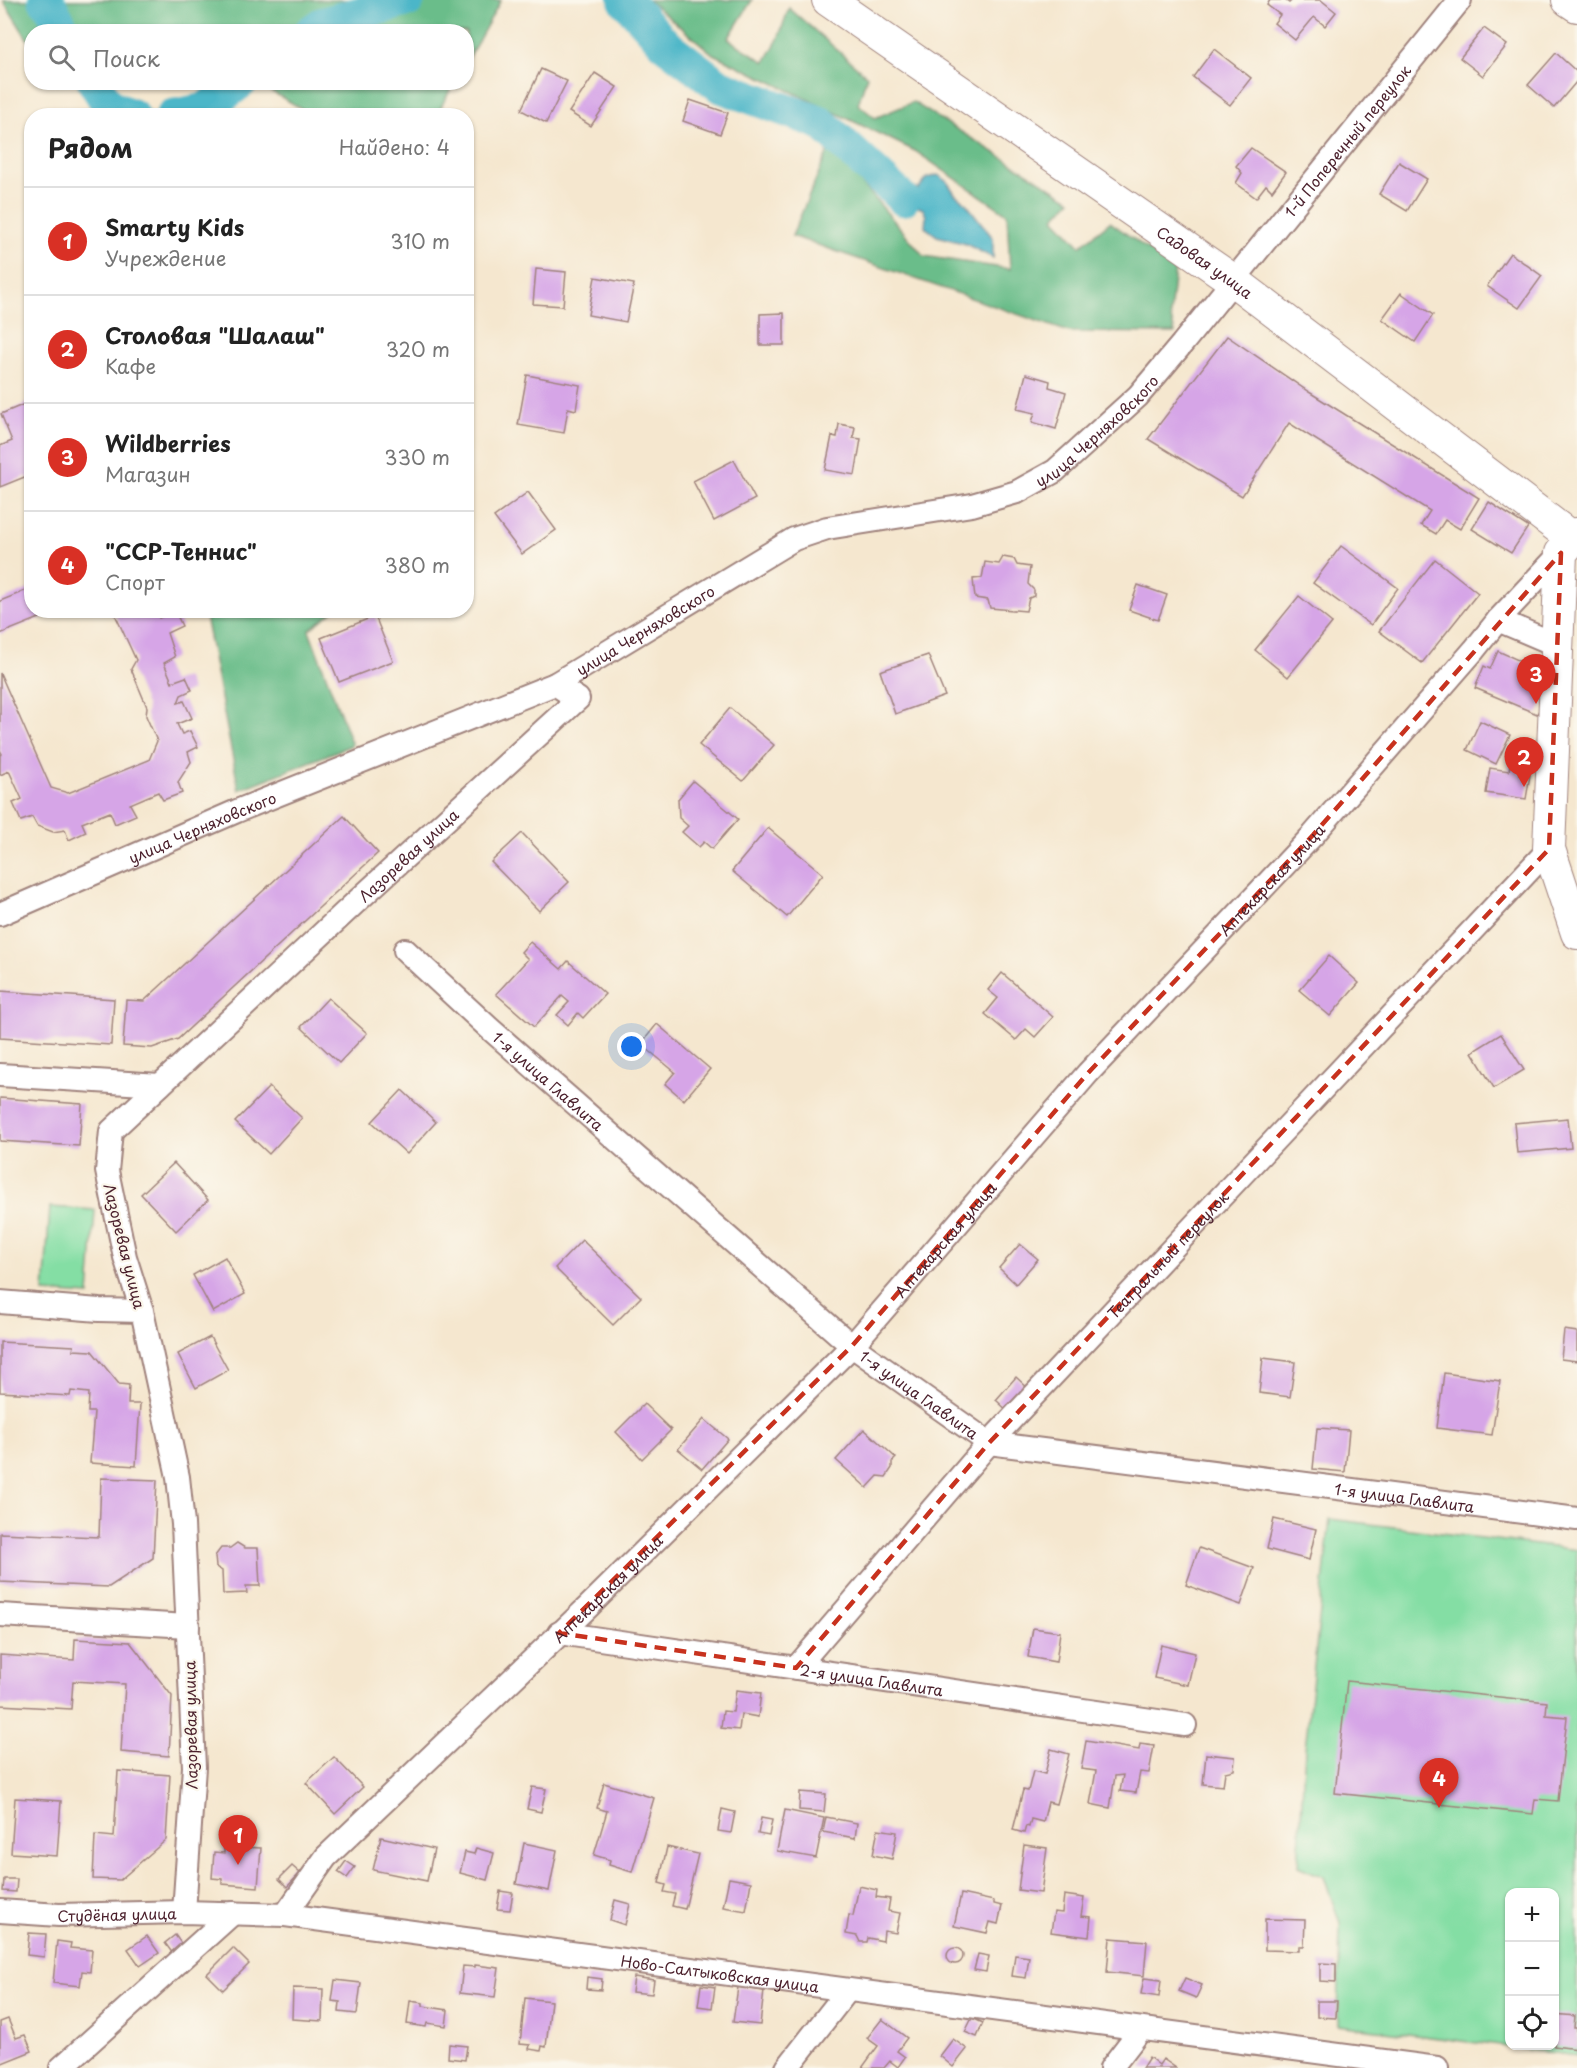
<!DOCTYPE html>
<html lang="ru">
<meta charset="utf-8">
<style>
body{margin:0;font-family:"Playpen Sans",sans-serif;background:#f6f6f6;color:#222}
.controls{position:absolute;right:18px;bottom:18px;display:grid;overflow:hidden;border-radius:12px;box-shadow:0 2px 4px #0004}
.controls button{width:54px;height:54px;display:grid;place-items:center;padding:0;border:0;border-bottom:2px solid #e0e0e0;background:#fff;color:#222;font:30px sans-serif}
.you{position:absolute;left:632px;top:1047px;width:21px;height:21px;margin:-15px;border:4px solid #fff;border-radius:50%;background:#1a73e8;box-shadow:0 0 0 9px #1a73e833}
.badge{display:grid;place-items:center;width:39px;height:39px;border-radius:50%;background:#d93025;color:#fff;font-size:20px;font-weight:700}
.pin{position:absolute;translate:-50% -50px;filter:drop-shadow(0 2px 3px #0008)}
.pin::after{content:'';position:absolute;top:32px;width:21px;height:18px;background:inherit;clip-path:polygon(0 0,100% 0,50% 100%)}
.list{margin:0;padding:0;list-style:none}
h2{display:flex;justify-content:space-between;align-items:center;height:78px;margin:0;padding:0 24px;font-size:26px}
h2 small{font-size:20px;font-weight:400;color:#767676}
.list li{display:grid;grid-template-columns:39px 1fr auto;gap:18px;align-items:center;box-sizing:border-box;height:108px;padding:0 24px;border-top:2px solid #e0e0e0}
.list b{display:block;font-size:22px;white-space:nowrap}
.list p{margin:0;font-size:20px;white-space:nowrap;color:#767676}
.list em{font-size:20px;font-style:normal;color:#767676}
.icon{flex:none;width:33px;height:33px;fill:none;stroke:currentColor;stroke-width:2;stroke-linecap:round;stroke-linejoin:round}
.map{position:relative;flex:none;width:1577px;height:2068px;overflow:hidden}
.search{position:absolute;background:#fff;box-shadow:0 2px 4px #0004;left:24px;top:24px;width:450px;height:66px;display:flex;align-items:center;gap:15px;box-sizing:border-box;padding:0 21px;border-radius:24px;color:#767676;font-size:22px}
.panel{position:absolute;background:#fff;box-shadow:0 2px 4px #0004;left:24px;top:108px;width:450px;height:510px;border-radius:24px}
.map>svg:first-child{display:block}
.green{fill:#84dea4;stroke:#677e68;stroke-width:1.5;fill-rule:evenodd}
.forest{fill:#6bbd8a;stroke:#5a6e5a;stroke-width:1.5}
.water{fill:#4bb6c8;stroke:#4a6a7a;stroke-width:1.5}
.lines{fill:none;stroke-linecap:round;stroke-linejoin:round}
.river{stroke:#4bb6c8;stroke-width:34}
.building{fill:#d6a5e7}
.street-casing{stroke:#a0837d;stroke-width:26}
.secondary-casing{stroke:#a0837d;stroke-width:34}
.street{stroke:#fff;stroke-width:22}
.secondary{stroke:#fff;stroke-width:32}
.marked{fill:none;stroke:#c8321e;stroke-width:4.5;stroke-dasharray:12 8;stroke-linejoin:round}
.labels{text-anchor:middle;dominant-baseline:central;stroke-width:4.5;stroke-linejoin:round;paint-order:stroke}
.street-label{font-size:15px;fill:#4a1f2b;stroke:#fbf7ec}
</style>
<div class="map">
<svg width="1577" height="2068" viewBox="0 0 1577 2068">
<rect width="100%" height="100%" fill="#fbf7ec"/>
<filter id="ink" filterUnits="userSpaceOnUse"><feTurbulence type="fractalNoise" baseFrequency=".0167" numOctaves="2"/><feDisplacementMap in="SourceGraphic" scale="12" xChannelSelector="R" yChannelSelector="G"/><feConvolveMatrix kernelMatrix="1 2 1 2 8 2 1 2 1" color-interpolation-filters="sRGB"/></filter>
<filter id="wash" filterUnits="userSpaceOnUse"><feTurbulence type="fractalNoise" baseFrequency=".008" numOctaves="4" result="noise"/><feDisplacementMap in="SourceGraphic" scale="24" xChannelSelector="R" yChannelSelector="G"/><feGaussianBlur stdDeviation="1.35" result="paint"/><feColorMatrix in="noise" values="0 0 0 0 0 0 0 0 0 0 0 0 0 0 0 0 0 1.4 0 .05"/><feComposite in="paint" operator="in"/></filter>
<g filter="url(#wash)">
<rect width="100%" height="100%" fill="#f5e7cf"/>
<!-- green -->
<g class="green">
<path d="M50 1207 95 1210 89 1295 44 1292Z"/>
<path d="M1330 1519 1577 1550V2056L1338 2025 1340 1923 1324 1877 1298 1866 1305 1750ZM1510 1892H1554V2046H1510Z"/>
</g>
<!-- forest -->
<g class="forest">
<path d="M3 0H501L467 61 466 32H32L31 45Z"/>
<path d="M648 0H752L728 39 765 62 778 39 789 8 867 76 858 104 875 118 913 102 1071 200 1054 218 1080 246 1110 222 1175 269 1170 315 1175 333 1069 332 792 236 830 146 924 256 1010 269 1007 214 915 151 713 54Z"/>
<path d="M256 83H454L436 116 313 115Z"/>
<path d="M204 611H333L309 630 352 745 239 790Z"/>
</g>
<!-- water -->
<path class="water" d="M938 175 947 181 955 194 965 202 993 238V258L966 244 937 236 925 227 926 216 923 209C909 202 897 203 904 183L918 189 927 178Z"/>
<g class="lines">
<!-- river -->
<g class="river">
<path d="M45 0 50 5 64 32"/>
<path d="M625 0 666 45 720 86 821 123 903 199"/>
<path d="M311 32 322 24 408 0"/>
<path d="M94 82 109 106 133 116"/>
<path d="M172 116 204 110 241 82"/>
</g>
</g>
<g id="blocks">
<!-- building -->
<g class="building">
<path d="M1270 0H1285L1289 3 1292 0H1321L1336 12 1325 26 1314 17 1295 40 1274 23 1280 15 1267 5Z"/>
<path d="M1484 28 1507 45 1483 76 1460 58Z"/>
<path d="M1214 49 1251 78 1230 105 1193 77Z"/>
<path d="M1556 53 1577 72V81L1554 108 1528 85Z"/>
<path d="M541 69 567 81 546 123 521 110Z"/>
<path d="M595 73 617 87 591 126 569 112Z"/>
<path d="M690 100 728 113 720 134 683 121Z"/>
<path d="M1251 148 1286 172 1272 191 1266 185 1256 198 1236 183 1242 173 1236 166Z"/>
<path d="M1399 162 1427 179 1407 211 1379 194Z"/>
<path d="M1510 253 1542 276 1519 308 1487 286Z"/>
<path d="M536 269 566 272 563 306 533 304Z"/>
<path d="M595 277 634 284 626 322 588 315Z"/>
<path d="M1401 293 1433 315 1415 342 1382 319Z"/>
<path d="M784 313V345H760V314Z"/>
<path d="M1227 336 1309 392 1479 498 1460 529 1445 520 1436 534 1421 525 1430 511 1289 423 1242 496 1148 439Z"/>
<path d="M1026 374 1050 381 1049 387 1066 392 1056 429 1032 422 1035 413 1017 409Z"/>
<path d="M527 375 580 385 576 410 568 408 564 433 518 425Z"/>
<path d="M32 401V486L27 476 0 487V446L12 441 1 414Z"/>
<path d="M839 424 855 427 853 438 861 439 855 475 825 470 832 436 837 437Z"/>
<path d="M734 460 755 499 714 521 693 481Z"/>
<path d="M528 492 556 530 522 554 494 517Z"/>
<path d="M1489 502 1528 527 1511 553 1472 529Z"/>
<path d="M1341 546 1398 588 1371 625 1313 583Z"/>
<path d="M1003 557 1014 559 1017 565 1030 567 1028 584 1034 590V596L1029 598 1026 611 990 608 988 600 975 598 973 579 982 578 985 562 999 564Z"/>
<path d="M1435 559 1478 593 1422 663 1379 631Z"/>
<path d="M1138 585 1167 595 1158 620 1129 610Z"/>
<path d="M32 588V610L57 611 0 634V601Z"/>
<path d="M1299 596 1332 623 1288 677 1255 650Z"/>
<path d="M113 610H155L159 618 175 611 182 626 167 633 175 657 164 663 172 682 186 677 192 690 181 695 178 703 184 701 192 718 177 724 182 734 190 731 198 747 188 752 191 762 178 782 182 793 163 800 158 792 130 804 136 815 115 824 110 812 82 823 86 832 69 840 65 830 53 832 37 826 32 817 21 821 13 803 22 799 9 771 0 775V755L2 754 0 750V673L51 788 68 793 149 760 157 741 146 716 147 707 131 669 136 660Z"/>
<path d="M375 616 393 661 339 682 321 638Z"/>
<path d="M1498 651 1547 673 1539 692 1546 694 1537 714 1475 688 1484 666 1490 669Z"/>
<path d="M928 655 945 696 895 714 880 671Z"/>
<path d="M730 708 774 745 743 781 699 745Z"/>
<path d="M1480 721 1510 735 1496 764 1467 750Z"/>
<path d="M1510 764 1520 766 1519 774 1530 775 1526 799 1486 793 1490 768 1509 771Z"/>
<path d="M693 781 738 819 712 849 704 842 699 847 682 832 688 826 679 818 678 799Z"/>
<path d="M344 816 378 853 178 1039 152 1048 123 1046 126 1000 144 1001Z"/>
<path d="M768 828 823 874 787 917 732 871Z"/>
<path d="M522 833 569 882 539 911 491 862Z"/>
<path d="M530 942 561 969 568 961 605 994 583 1018 578 1013 568 1025 557 1015 569 1002 562 996 534 1027 496 994 528 959 521 952Z"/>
<path d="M1329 956 1359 983 1330 1016 1299 990Z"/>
<path d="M1002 973 1053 1017 1035 1037 1026 1029 1016 1040 985 1014 998 998 988 990Z"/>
<path d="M0 991 114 999 111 1045 0 1038Z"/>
<path d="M328 998 367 1033 339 1063 301 1027Z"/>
<path d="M657 1024 710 1069 684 1100 665 1084 675 1072 641 1044Z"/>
<path d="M1501 1034 1524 1070 1494 1088 1472 1052Z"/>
<path d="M269 1087 302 1118 269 1154 235 1122Z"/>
<path d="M402 1090 436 1122 407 1154 372 1122Z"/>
<path d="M0 1098 82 1104 79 1146 0 1141Z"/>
<path d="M1568 1118 1571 1148 1517 1153 1514 1123Z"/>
<path d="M174 1163 208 1200 176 1231 141 1194Z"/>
<path d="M582 1240 641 1297 613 1325 555 1268Z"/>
<path d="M1020 1244 1038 1259 1016 1284 999 1268Z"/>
<path d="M225 1257 245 1294 213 1312 193 1275Z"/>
<path d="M1564 1330 1577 1332V1361L1561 1359Z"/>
<path d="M210 1337 228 1370 196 1388 178 1354Z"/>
<path d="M0 1342 74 1346 73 1350 92 1351 119 1384 129 1385 128 1404H140L136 1466 90 1463 94 1412H88L89 1393 71 1391 70 1396 0 1392Z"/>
<path d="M1263 1358 1295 1362 1290 1397 1259 1393Z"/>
<path d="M1444 1373 1500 1381 1492 1435 1437 1428Z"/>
<path d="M1016 1377 1031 1391 1011 1414 996 1400Z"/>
<path d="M644 1404 671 1430 642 1459 616 1432Z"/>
<path d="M704 1419 728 1439 702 1469 678 1449Z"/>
<path d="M1317 1428 1349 1430 1345 1472 1313 1469Z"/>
<path d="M864 1429 896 1458 892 1462V1468L886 1477 878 1476 867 1488 836 1460Z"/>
<path d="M101 1478 157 1480 153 1558 109 1587 0 1582V1533L99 1537Z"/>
<path d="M1274 1519 1316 1529 1309 1560 1267 1549Z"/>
<path d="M237 1543 245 1548H258L260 1586H246L247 1593 223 1594 222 1571 216 1567 215 1556 221 1548H230Z"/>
<path d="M1199 1548 1254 1568 1241 1605 1186 1585Z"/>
<path d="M1033 1628 1060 1632 1056 1662 1028 1657Z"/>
<path d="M75 1639 130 1642 172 1696 169 1756 121 1752 125 1684 73 1681 71 1709 0 1705V1655L74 1660Z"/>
<path d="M1161 1645 1195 1653 1188 1685 1154 1678Z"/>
<path d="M1347 1681 1547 1702 1546 1715 1567 1717 1558 1801 1535 1799 1533 1814 1335 1793Z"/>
<path d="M736 1690 761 1693 758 1717 741 1714 739 1730 721 1728 723 1711 733 1712Z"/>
<path d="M1086 1741 1139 1750 1140 1744 1154 1746 1149 1773 1140 1772 1136 1793 1120 1791 1123 1775 1115 1776 1110 1808 1090 1804 1096 1771 1081 1769Z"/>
<path d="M1051 1749 1069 1754 1056 1804 1048 1802 1043 1822 1031 1819 1029 1827 1026 1826 1024 1833 1013 1830 1023 1790 1028 1791 1033 1771 1045 1774Z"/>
<path d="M1206 1754 1235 1757 1234 1770 1225 1772 1223 1786 1203 1784Z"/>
<path d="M334 1757 363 1787 335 1814 306 1783Z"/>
<path d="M118 1771 170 1775 166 1840 120 1880 93 1879 95 1835 114 1837Z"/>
<path d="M604 1783 654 1798 632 1872 609 1865 610 1860 594 1855 607 1811 597 1808Z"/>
<path d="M532 1787 546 1789 541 1812 527 1809Z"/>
<path d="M800 1792 826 1794 824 1812 799 1810Z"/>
<path d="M15 1798 61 1801 57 1856 11 1853Z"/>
<path d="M722 1809 735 1812 731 1833 718 1831Z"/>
<path d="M785 1810 824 1818 816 1858 777 1851Z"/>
<path d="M826 1817 857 1823 855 1838 823 1832Z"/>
<path d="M761 1818 772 1820 769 1836 758 1834Z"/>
<path d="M878 1829 897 1832 892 1859 873 1855Z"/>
<path d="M381 1837 434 1849 427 1881 373 1870Z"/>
<path d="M524 1843 557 1850 549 1891 516 1884Z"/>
<path d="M1024 1845 1047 1848 1041 1893 1018 1890Z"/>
<path d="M224 1846 261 1848 258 1887 222 1884V1879L212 1878 214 1852 224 1853Z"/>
<path d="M667 1847 698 1854 685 1909 672 1906 675 1894 664 1892 666 1885 659 1883Z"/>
<path d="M476 1848 494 1853 487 1880 460 1873 465 1852 474 1854Z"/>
<path d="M346 1861 355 1867 347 1878 338 1872Z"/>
<path d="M292 1866 300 1873 287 1887 279 1879Z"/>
<path d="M729 1878 751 1882 746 1911 723 1907Z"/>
<path d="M4 1879H17L16 1892 3 1891Z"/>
<path d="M859 1886 877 1890 876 1897 890 1899 888 1911 900 1913 896 1933 884 1931 883 1941 868 1938 867 1942H860L857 1936 846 1934 849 1915 853 1916Z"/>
<path d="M500 1891 513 1893 510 1910 497 1909Z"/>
<path d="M961 1894 994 1901V1904L1002 1906 998 1924 990 1922 987 1933 954 1926Z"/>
<path d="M1064 1895 1084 1898 1081 1916 1091 1917 1089 1937 1051 1932 1054 1912 1062 1913Z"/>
<path d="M615 1900 630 1904 625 1925 610 1920Z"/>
<path d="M1265 1919 1305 1920 1304 1946H1299V1951L1265 1950Z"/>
<path d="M29 1933 46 1934 44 1957 27 1955Z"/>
<path d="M175 1935 183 1946 173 1954 165 1943Z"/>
<path d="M147 1936 159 1953 140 1966 128 1949Z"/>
<path d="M1110 1938 1147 1941 1144 1976 1107 1972Z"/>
<path d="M57 1941 71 1943 70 1948 92 1950 90 1972 82 1971 80 1986 53 1983Z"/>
<path d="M233 1948 249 1964 223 1990 207 1974Z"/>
<circle cx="955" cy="1956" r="8"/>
<path d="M978 1954 989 1956 986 1972 974 1970Z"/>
<path d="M1015 1955 1029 1957 1026 1978 1012 1976Z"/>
<path d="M1320 1963 1336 1964V1982L1320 1981Z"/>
<path d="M475 1965 499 1968 495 1997 460 1993 463 1966 475 1967Z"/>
<path d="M587 1977 602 1979 601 1990 586 1989Z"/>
<path d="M634 1977 654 1980 652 1994 632 1992Z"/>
<path d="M1144 1978 1161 1980 1159 1997 1141 1994Z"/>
<path d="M1185 1978 1202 1985 1196 1998 1179 1991Z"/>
<path d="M335 1980 361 1983 357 2014 339 2012 340 2002 332 2001Z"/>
<path d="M701 1985 715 1987 712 2008 698 2006Z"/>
<path d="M738 1987 764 1991 760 2025 733 2022Z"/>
<path d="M293 1988 323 1989 322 2021 292 2019Z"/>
<path d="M525 1998 551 2001 546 2047 542 2046 541 2051 529 2049 530 2045 520 2044Z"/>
<path d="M410 2001 423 2003V2006L448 2010 446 2026 427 2023 426 2027 407 2024Z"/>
<path d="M1317 2001H1337L1336 2018 1317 2017Z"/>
<path d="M1554 2014 1575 2016 1574 2028H1577V2049L1554 2046Z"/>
<path d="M972 2018 983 2023 977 2037 965 2032Z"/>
<path d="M8 2019 16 2038 25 2035 32 2051 0 2064V2022Z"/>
<path d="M882 2019 907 2038 897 2051 905 2057 898 2067 890 2061 884 2068H862L878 2046 867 2038Z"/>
<path d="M953 2039 967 2049 953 2067 940 2056Z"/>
<path d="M449 2044 467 2046 465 2060 448 2058Z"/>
<path d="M1149 2057 1159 2065 1163 2059 1176 2068H1142Z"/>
</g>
</g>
</g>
<g filter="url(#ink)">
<use href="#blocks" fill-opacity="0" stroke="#a0837d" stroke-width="1.5"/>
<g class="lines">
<!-- street casing -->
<g class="street-casing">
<g id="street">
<path d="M1498 620 1557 645"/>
<path id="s1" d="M0 914 237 811 555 684 794 539 827 528 972 505 1017 492 1055 471 1138 396 1182 344 1460 0"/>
<path id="s2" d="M405 950 489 1028 852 1346 989 1443 1577 1519"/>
<path d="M0 1075 160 1085"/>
<path d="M0 1302 99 1310 142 1311"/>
<path d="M0 1615 188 1626"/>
<path id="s3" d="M559 1633 1185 1725"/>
<path id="s4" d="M796 1668 989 1443 1549 849"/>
<path id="s5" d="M0 1911 59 1915 184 1912 285 1915 1437 2068"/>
<path id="s6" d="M184 1912 194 1767 183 1524 178 1477 142 1311 125 1257 107 1171 111 1131 355 903 578 699 555 684"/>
<path id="s7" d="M285 1915 326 1857 588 1607 852 1346 1088 1073 1313 835 1474 650 1498 620 1561 553"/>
<path d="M61 2068 233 1913"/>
<path d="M787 2068 848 1990"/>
<path d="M1111 2068 1141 2029"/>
</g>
</g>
<!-- secondary casing -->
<g class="secondary-casing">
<g id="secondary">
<path id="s8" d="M828 0 1234 281 1572 538"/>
<path d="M1568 0 1577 6"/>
<path d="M1577 534 1561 553 1549 849 1577 933"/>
</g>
</g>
<!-- street -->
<use href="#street" class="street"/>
<!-- secondary -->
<use href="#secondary" class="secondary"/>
</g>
</g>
<!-- marked area -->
<path class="marked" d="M1561 553 1549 849 989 1443 796 1668 559 1633 852 1346 1088 1073 1313 835Z"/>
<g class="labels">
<!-- street labels -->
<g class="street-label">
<text stroke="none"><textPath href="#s1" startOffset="1594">1-й Поперечный переулок</textPath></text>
<text stroke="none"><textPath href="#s8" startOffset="459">Садовая улица</textPath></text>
<text stroke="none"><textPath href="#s1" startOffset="1210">улица Черняховского</textPath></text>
<text stroke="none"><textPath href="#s1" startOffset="706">улица Черняховского</textPath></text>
<text stroke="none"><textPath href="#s1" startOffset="220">улица Черняховского</textPath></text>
<text stroke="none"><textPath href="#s6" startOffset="1196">Лазоревая улица</textPath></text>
<text stroke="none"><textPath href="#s7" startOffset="1432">Аптекарская улица</textPath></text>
<text stroke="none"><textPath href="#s2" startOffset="194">1-я улица Главлита</textPath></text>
<text stroke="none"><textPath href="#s7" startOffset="946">Аптекарская улица</textPath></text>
<text transform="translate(125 1246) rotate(76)">Лазоревая улица</text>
<text stroke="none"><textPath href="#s4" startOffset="556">Театральный переулок</textPath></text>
<text stroke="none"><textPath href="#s2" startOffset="680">1-я улица Главлита</textPath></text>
<text stroke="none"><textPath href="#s2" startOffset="1184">1-я улица Главлита</textPath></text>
<text stroke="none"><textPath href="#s7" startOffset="460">Аптекарская улица</textPath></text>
<text stroke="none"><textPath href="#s3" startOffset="316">2-я улица Главлита</textPath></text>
<text transform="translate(190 1725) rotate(-91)">Лазоревая улица</text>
<text stroke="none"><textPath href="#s5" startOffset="117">Студёная улица</textPath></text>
<text stroke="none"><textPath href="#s5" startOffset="724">Ново-Салтыковская улица</textPath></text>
</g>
</g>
</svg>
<div class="controls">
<button>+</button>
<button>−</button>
<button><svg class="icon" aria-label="locate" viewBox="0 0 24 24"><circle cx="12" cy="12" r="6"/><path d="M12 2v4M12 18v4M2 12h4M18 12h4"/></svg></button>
</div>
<div class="you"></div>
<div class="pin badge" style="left:238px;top:1865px">1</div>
<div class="pin badge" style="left:1524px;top:787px">2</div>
<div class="pin badge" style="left:1536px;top:704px">3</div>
<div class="pin badge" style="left:1439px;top:1808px">4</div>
<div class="search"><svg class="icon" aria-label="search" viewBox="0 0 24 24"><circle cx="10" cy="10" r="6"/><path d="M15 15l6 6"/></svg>Поиск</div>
<section class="panel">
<h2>Рядом<small>Найдено: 4</small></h2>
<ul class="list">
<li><span class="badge">1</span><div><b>Smarty Kids</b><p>Учреждение</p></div><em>310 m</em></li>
<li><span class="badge">2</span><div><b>Столовая &quot;Шалаш&quot;</b><p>Кафе</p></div><em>320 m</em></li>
<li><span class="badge">3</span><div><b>Wildberries</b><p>Магазин</p></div><em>330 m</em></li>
<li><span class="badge">4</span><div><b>&quot;ССР-Теннис&quot;</b><p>Спорт</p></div><em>380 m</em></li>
</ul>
</section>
</div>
